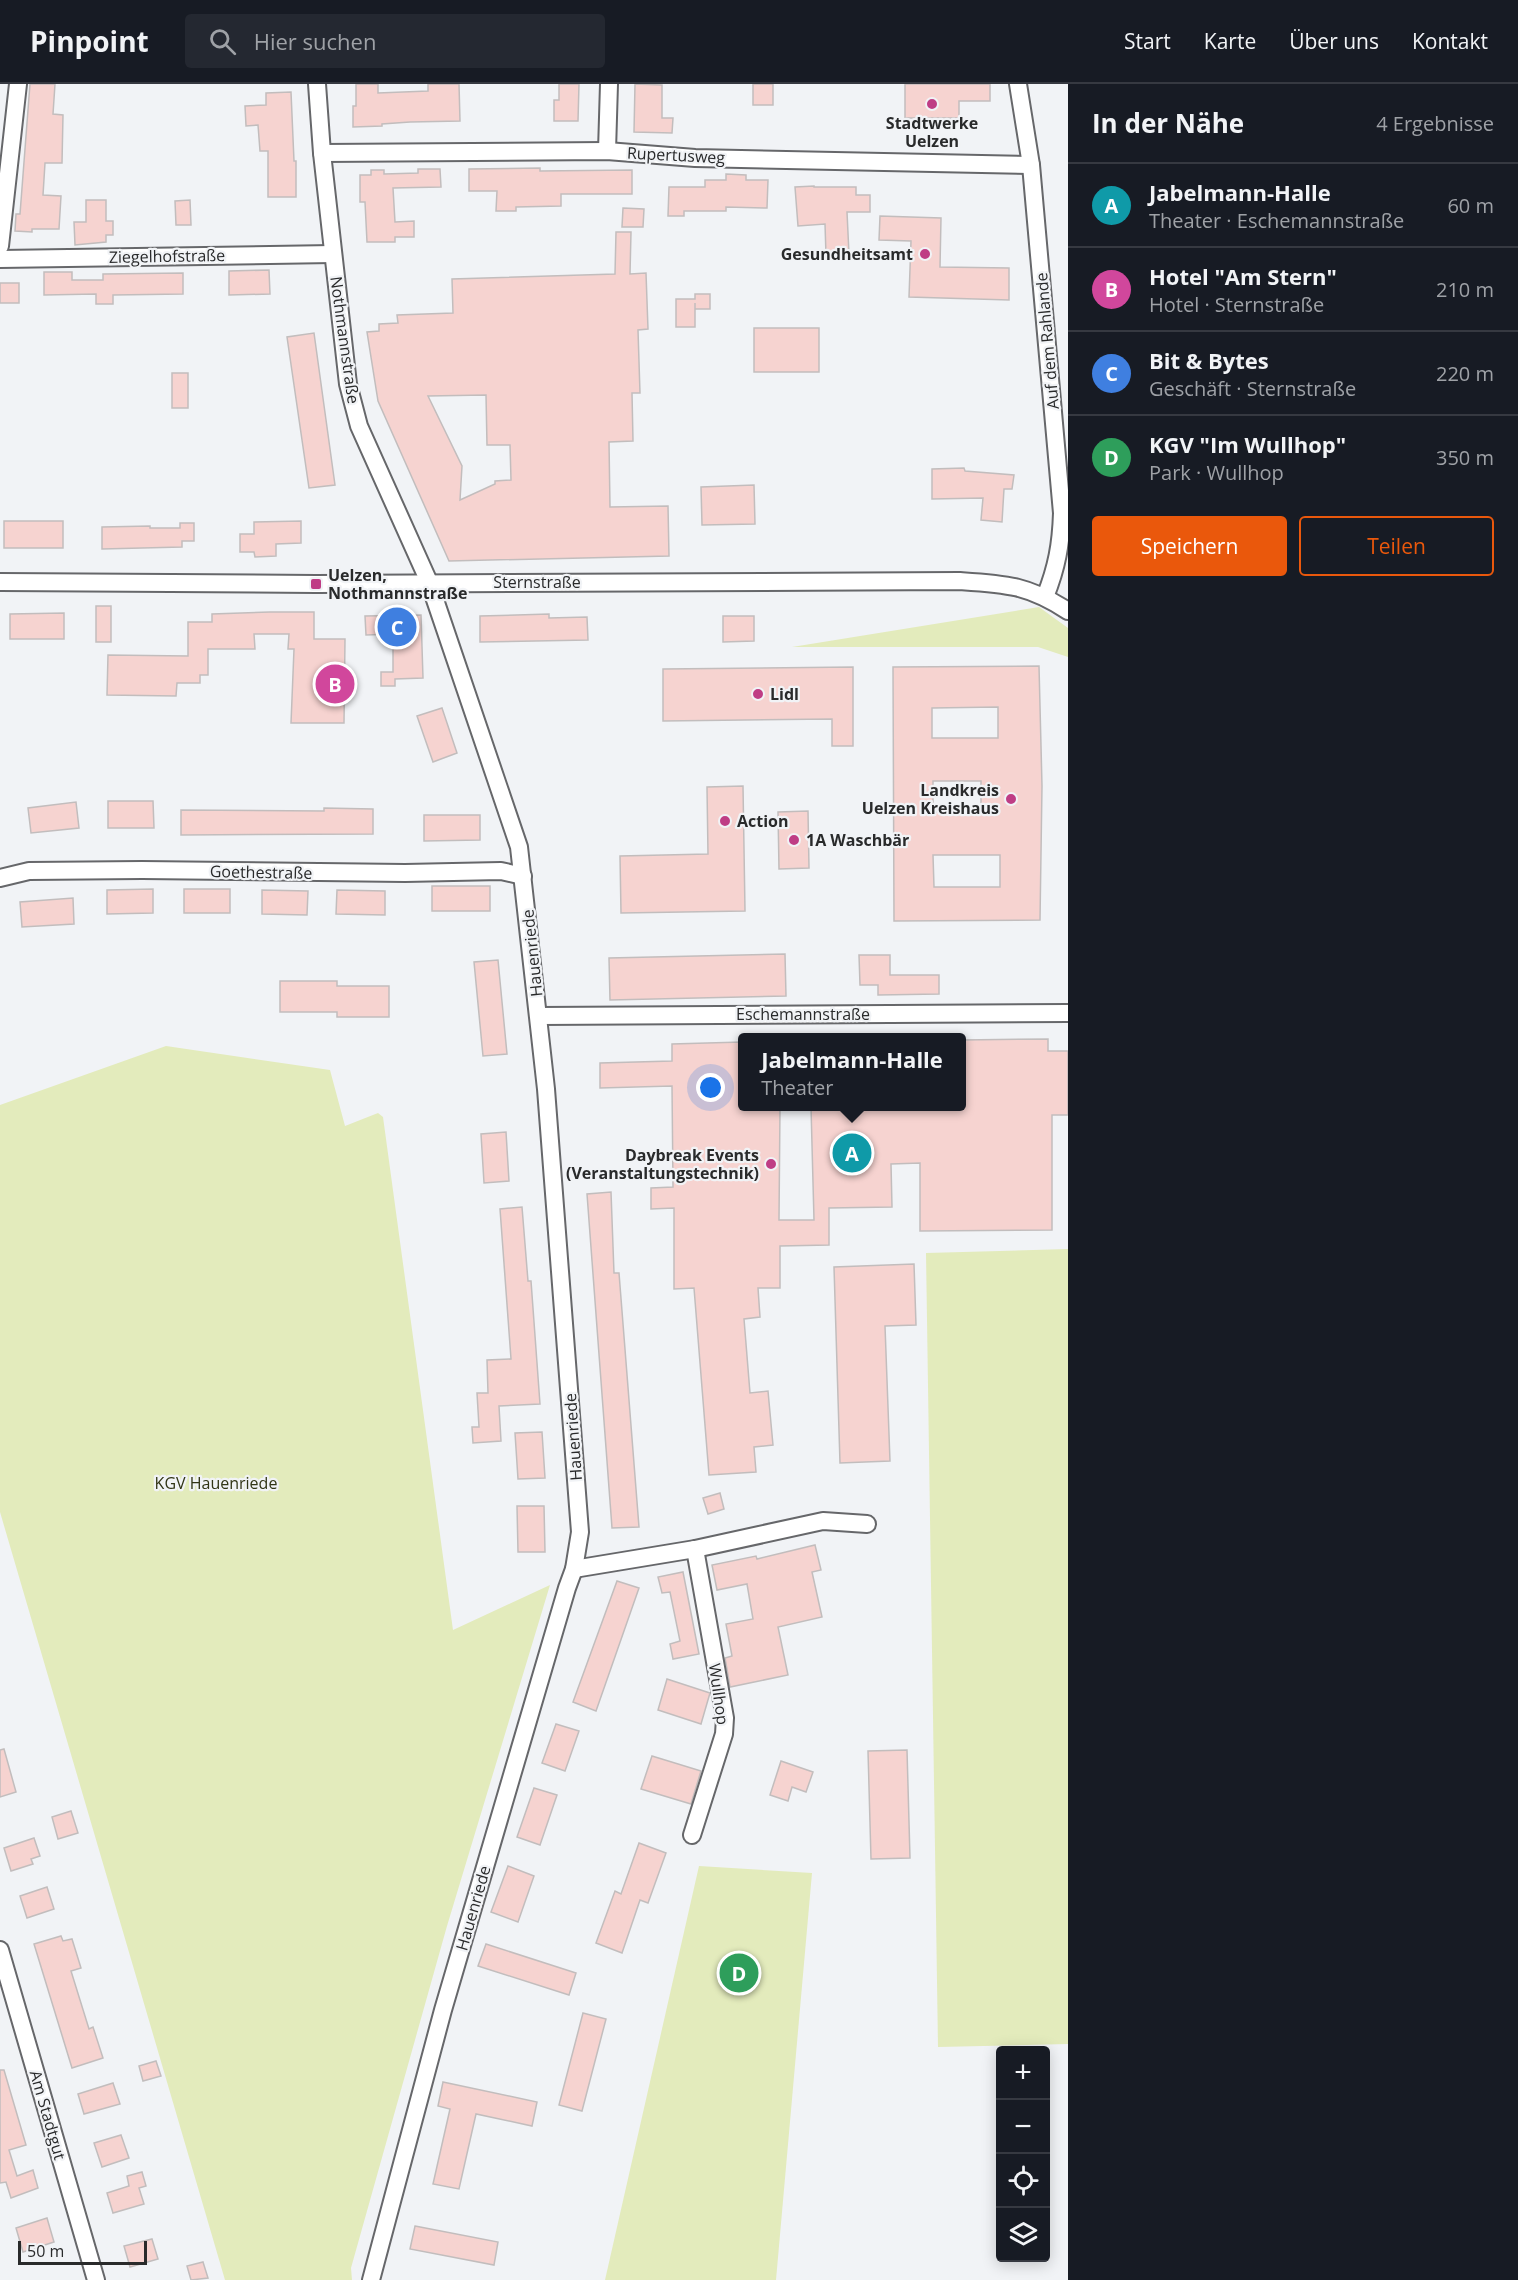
<!DOCTYPE html>
<html lang="de">
<meta charset="utf-8">
<style>
body{margin:0;font-family:"Open Sans",sans-serif;background:#242831;color:#f1f3f6}
.controls{position:absolute;right:18px;bottom:18px;display:grid;overflow:hidden;border-radius:6px;box-shadow:0 3px 15px #0003}
.controls button{width:54px;height:54px;display:grid;place-items:center;padding:0;border:0;border-bottom:2px solid #363941;background:#171b24;color:#f1f3f6;font:30px sans-serif}
.scale{position:absolute;left:18px;bottom:15px;width:129px;box-sizing:border-box;padding-left:6px;border:3px solid #292a2b;border-top:0;font-size:16px;line-height:21px;white-space:nowrap;color:#292a2b;-webkit-text-stroke:4px #f1f3f6;paint-order:stroke}
.you{position:absolute;left:711px;top:1004px;width:21px;height:21px;margin:-15px;border:4px solid #fff;border-radius:50%;background:#1a73e8;box-shadow:0 0 0 9px #1a73e833}
.badge{display:grid;place-items:center;width:39px;height:39px;border-radius:50%;background:#ea580c;color:#fff;font-size:20px;font-weight:700}
.pin{position:absolute;translate:-50% -50%;border:3px solid #fff;box-shadow:0 2px 6px #0006}
.popup{position:absolute;left:738px;top:949px;width:228px;height:78px;box-sizing:border-box;display:grid;place-content:center;border-radius:6px;background:#171b24;filter:drop-shadow(0 2px 4px #0005);font-size:20px;white-space:nowrap;color:#9ea1a6}
.popup b{font-size:22px;color:#f1f3f6}
.popup::after{content:'';position:absolute;left:50%;top:100%;margin-left:-12px;border:12px solid transparent;border-top-color:#171b24}
.list{margin:0;padding:0;list-style:none}
h2{display:flex;justify-content:space-between;align-items:center;height:78px;margin:0;padding:0 24px;font-size:26px}
h2 small{font-size:20px;font-weight:400;color:#9ea1a6}
.list li{display:grid;grid-template-columns:39px 1fr auto;gap:18px;align-items:center;box-sizing:border-box;height:84px;padding:0 24px;border-top:2px solid #363941}
.list b{display:block;font-size:22px;white-space:nowrap}
.list p{margin:0;font-size:20px;white-space:nowrap;color:#9ea1a6}
.list em{font-size:20px;font-style:normal;color:#9ea1a6}
.actions{display:flex;gap:12px;padding:18px 24px}
.actions a{flex:1;padding:14px 0;border:2px solid #ea580c;border-radius:6px;text-align:center;font-size:21px;color:#ea580c}
.actions .main{background:#ea580c;color:#fff}
.icon{flex:none;width:33px;height:33px;fill:none;stroke:currentColor;stroke-width:2;stroke-linecap:round;stroke-linejoin:round}
.map{position:relative;flex:none;width:1068px;height:2196px;overflow:hidden}
header{display:flex;align-items:center;gap:36px;box-sizing:border-box;height:84px;padding:0 30px;background:#171b24;border-bottom:2px solid #363941}
header strong{font-size:28px}
nav{display:flex;gap:33px;margin-inline-start:auto;font-size:21px}
.search{width:420px;height:54px;background:#242831;display:flex;align-items:center;gap:15px;box-sizing:border-box;padding:0 21px;border-radius:6px;color:#9ea1a6;font-size:22px}
main{display:flex}
aside{flex:1;background:#171b24}
.map>svg:first-child{display:block}
.green{fill:#e3ebbc}
.building{fill:#f6d3d0;stroke:#c2bdbd;stroke-width:1.5;fill-rule:evenodd}
.lines{fill:none;stroke-linecap:round;stroke-linejoin:round}
.street-casing{stroke:#66676a;stroke-width:20}
.street{stroke:#fff;stroke-width:16}
.poi-dot{fill:#bf3d85;stroke:#f1f3f6;stroke-width:2}
.labels{text-anchor:middle;dominant-baseline:central;stroke-width:4.5;stroke-linejoin:round;paint-order:stroke}
.poi-label{font-size:16px;font-weight:bold;fill:#292a2b;stroke:#f1f3f6;text-anchor:start}
.street-label{font-size:16px;fill:#292a2b;stroke:#f1f3f6}
.park-label{font-size:16px;fill:#313515;stroke:#f1f3f6}
</style>
<header>
<strong>Pinpoint</strong>
<div class="search"><svg class="icon" aria-label="search" viewBox="0 0 24 24"><circle cx="10" cy="10" r="6"/><path d="M15 15l6 6"/></svg>Hier suchen</div>
<nav><a>Start</a><a>Karte</a><a>Über uns</a><a>Kontakt</a></nav>
</header>
<main>
<div class="map">
<svg width="1068" height="2196" viewBox="0 0 1068 2196">
<rect width="100%" height="100%" fill="#f1f3f6"/>
<!-- green -->
<g class="green">
<path d="M1039 523 1068 544V573L1038 563H792Z"/>
<path d="M166 962 330 986 345 1042 378 1029 383 1033 453 1546 550 1501 447 1842 351 2184 352 2196H225L0 1428V1021Z"/>
<path d="M1068 1165V1960L938 1963 926 1169Z"/>
<path d="M699 1782 812 1789 776 2196H605Z"/>
</g>
<!-- building -->
<g class="building">
<path d="M30 0H55L53 30 63 31 62 79H45L43 111 61 112 59 145H32V148L15 147 16 130H20Z"/>
<path d="M356 0H378V9L428 7V0H459L460 37 410 38 382 40V42L353 43V22H356Z"/>
<path d="M559 0H579L578 37H554V16H559Z"/>
<path d="M635 0 662 1V34H673L672 49 634 48Z"/>
<rect x="753" y="0" width="20" height="21"/>
<path d="M905 0H990V17H959V34H905Z"/>
<path d="M291 8 294 77H296V113H268V67H260L258 41 246 42 245 22 266 21V9Z"/>
<path d="M540 84V87L632 86V110H561V122L516 123V127H496L497 107H469V85Z"/>
<path d="M418 85H440L441 103 393 104 395 138 414 137V153H395V158H367L365 118H360V91H371V86H384V90L418 89Z"/>
<path d="M726 90 746 91V96H768L767 124 726 123V127H684V132H668L669 103H705V96H726Z"/>
<path d="M814 102V103H856V111H870V128H847L849 170 826 171 825 140 798 142 795 103Z"/>
<path d="M86 116H106V137H113V151H106V158L75 161 74 138H86Z"/>
<path d="M190 116 191 141H176L175 117Z"/>
<path d="M623 124 644 125 643 143H622Z"/>
<path d="M880 132 941 134 940 183 1009 184V216L909 213 911 157 879 156Z"/>
<path d="M616 148H631L630 190 646 189 648 245 638 246 640 309H632L633 357 609 358 610 423 668 422 669 472 449 477 378 317 367 248 379 247V240L398 239 397 231 453 229 452 195 615 190ZM486 311 487 361H510L511 396 495 397V400L460 416 462 382 428 312Z"/>
<path d="M269 186 270 210 229 211V187Z"/>
<path d="M44 188H72V196H103V190L183 189V210L113 211V220H96V210L44 211Z"/>
<rect x="0" y="199" width="19" height="20"/>
<path d="M695 210H710V225H695V219V243H676V215H695Z"/>
<rect x="754" y="244" width="65" height="44"/>
<path d="M314 249 335 401 309 404 287 253Z"/>
<rect x="172" y="289" width="16" height="35"/>
<path d="M964 384 965 387 1014 391 1012 405H1004L1002 438 981 436 983 414 932 415V385Z"/>
<path d="M754 401 755 440 702 441 701 403Z"/>
<rect x="4" y="437" width="59" height="27"/>
<path d="M301 437V459L276 460V472L255 473 254 468H240V450H254V438Z"/>
<path d="M180 439H194V457H182V463L102 465V443L150 442V444H180Z"/>
<rect x="96" y="522" width="15" height="36"/>
<path d="M270 528H314V555H345L344 639H291L294 565H288L289 550H254L255 565H208V591H200V599H177L176 612 107 611 108 571 188 572V538H212V530Z"/>
<path d="M64 529V555H10V530Z"/>
<path d="M549 530V534L587 533 588 556 480 558V532Z"/>
<path d="M421 531 423 594 395 595V602H381V588H393V550L366 551 365 532Z"/>
<path d="M723 532H754V557L723 558Z"/>
<path d="M1039 582 1042 702 1040 836 894 837 893 583ZM998 623V654H932V624ZM933 697H981V728H933ZM933 771H1000V803H934Z"/>
<path d="M853 583V662H832V635L663 637V585Z"/>
<path d="M442 624 457 669 433 678 417 632Z"/>
<path d="M743 702 745 827 621 829 620 772 708 770 707 703Z"/>
<path d="M108 717H153L154 744H108Z"/>
<path d="M76 718 79 744 31 749 28 724Z"/>
<path d="M324 724 373 725V750L181 751V726L324 727Z"/>
<path d="M808 727 809 784 779 785 778 728Z"/>
<path d="M424 731H480V756L424 757Z"/>
<rect x="432" y="802" width="58" height="25"/>
<path d="M153 805V829L107 830V806Z"/>
<rect x="184" y="805" width="46" height="24"/>
<path d="M262 806 308 807 307 831 262 830Z"/>
<path d="M337 806 385 807V831L336 830Z"/>
<path d="M73 814 74 840 22 843 20 818Z"/>
<path d="M785 870 786 912 610 916 609 874Z"/>
<path d="M859 871H890V891H939V910L878 911V901H860Z"/>
<path d="M498 876 507 970 483 972 474 878Z"/>
<path d="M280 897H337V902H389V933H337V928H280Z"/>
<path d="M1048 955V967H1068V1031H1052V1146L920 1147V1079L891 1080 892 1123 829 1124V1161L780 1162V1204H758L760 1233 744 1235 750 1309 768 1307 773 1361 754 1363 756 1388 709 1391 694 1204 674 1205V1124L651 1125V1104L673 1103 672 1002 600 1004V979L672 977V960L742 958V1023H780L779 1136H814L811 1023H962V956Z"/>
<path d="M506 1048 509 1097 484 1099 481 1050Z"/>
<path d="M611 1108 614 1189H619L639 1443 612 1444 587 1110Z"/>
<path d="M522 1123 528 1197H531L540 1320 499 1322 501 1357 473 1359 472 1343H479L477 1309H488L487 1276 511 1275 500 1125Z"/>
<path d="M914 1180 916 1241 885 1242 890 1377 840 1379 834 1183Z"/>
<path d="M542 1348 545 1394 518 1395 515 1349Z"/>
<path d="M720 1409 724 1425 708 1430 703 1414Z"/>
<path d="M517 1422H544L545 1468H518Z"/>
<path d="M815 1461 821 1486 812 1488 822 1533 778 1543 788 1591 730 1603 725 1574 732 1572 726 1540 753 1535 747 1500 717 1506 712 1481 756 1472 757 1475Z"/>
<path d="M683 1488 699 1570 673 1575 670 1560 680 1557 670 1508 662 1509 658 1493Z"/>
<path d="M617 1497 639 1504 596 1627 573 1618Z"/>
<path d="M667 1595 710 1609 701 1640 658 1626Z"/>
<path d="M556 1640 579 1647 565 1687 542 1679Z"/>
<path d="M4 1665 16 1708 0 1713V1666Z"/>
<path d="M907 1666 910 1774 871 1775 868 1667Z"/>
<path d="M652 1672 701 1687 691 1720 641 1705Z"/>
<path d="M781 1677 813 1688 806 1708 792 1703 788 1717 770 1711Z"/>
<path d="M534 1704 557 1711 540 1761 517 1753Z"/>
<path d="M71 1727 78 1749 58 1755 52 1733Z"/>
<path d="M34 1754 40 1772 31 1775 33 1780 11 1787 4 1764Z"/>
<path d="M639 1759 666 1769 648 1819 640 1816 622 1869 596 1859 615 1807 621 1810Z"/>
<path d="M508 1782 534 1792 518 1838 491 1828Z"/>
<path d="M47 1803 54 1825 27 1834 20 1812Z"/>
<path d="M61 1852 63 1857 72 1855 81 1884 71 1887 89 1945 93 1943 103 1974 72 1984 34 1860Z"/>
<path d="M486 1860 576 1889 569 1911 478 1882Z"/>
<path d="M583 1929 606 1935 582 2027 559 2021Z"/>
<path d="M156 1977 161 1992 143 1997 139 1982Z"/>
<path d="M0 1986H4L26 2061 9 2066 17 2092 33 2086 38 2104 11 2114 6 2098 0 2099Z"/>
<path d="M443 1998 537 2018 532 2042 476 2030 459 2105 433 2100 450 2025 438 2022Z"/>
<path d="M113 1999 120 2020 84 2030 78 2010Z"/>
<path d="M121 2051 129 2074 102 2083 94 2059Z"/>
<path d="M142 2088 146 2102 139 2104 144 2120 113 2129 107 2109 129 2102 127 2092Z"/>
<path d="M47 2134 54 2158 23 2168 16 2144Z"/>
<path d="M415 2142 498 2158 494 2181 410 2165Z"/>
<path d="M152 2155 158 2175 130 2183 124 2162Z"/>
<path d="M203 2178 208 2194 191 2196 187 2182Z"/>
</g>
<g class="lines">
<!-- street casing -->
<g class="street-casing">
<g id="street">
<path d="M317 0 322 69 348 300 359 342 429 498 519 763 546 1005 580 1448 574 1485 567 1504 443 1926 371 2196"/>
<path d="M1018 0 1031 81 1062 429C1061 460 1057 483 1045 513"/>
<path d="M607 67 609 0"/>
<path d="M322 69 607 67 695 74 1031 81"/>
<path d="M0 162 18 0"/>
<path d="M0 175 333 170"/>
<path d="M0 498 316 500 960 497C1006 500 1028 501 1068 527"/>
<path d="M0 794 29 787 142 786 405 789 501 787 523 792"/>
<path d="M539 932 1068 929"/>
<path d="M574 1485 695 1465 823 1437 867 1440"/>
<path d="M692 1751 724 1650 725 1634 695 1465"/>
<path d="M0 1866 96 2196"/>
</g>
</g>
<!-- street -->
<use href="#street" class="street"/>
</g>
<!-- markers -->
<g class="poi-dot">
<circle cx="932" cy="20" r="6"/>
<circle cx="925" cy="170" r="6"/>
<rect x="310" y="494" width="12" height="12" rx="3"/>
<circle cx="758" cy="610" r="6"/>
<circle cx="1011" cy="715" r="6"/>
<circle cx="725" cy="737" r="6"/>
<circle cx="794" cy="756" r="6"/>
<circle cx="771" cy="1080" r="6"/>
</g>
<g class="labels">
<!-- poi labels -->
<g class="poi-label">
<text x="932" y="39" text-anchor="middle">Stadtwerke<tspan x="932" dy="18">Uelzen</tspan></text>
<text x="913" y="170" text-anchor="end">Gesundheitsamt</text>
<text x="328" y="491">Uelzen,<tspan x="328" dy="18">Nothmannstraße</tspan></text>
<text x="770" y="610">Lidl</text>
<text x="999" y="706" text-anchor="end">Landkreis<tspan x="999" dy="18">Uelzen Kreishaus</tspan></text>
<text x="737" y="737">Action</text>
<text x="806" y="756">1A Waschbär</text>
<text x="759" y="1071" text-anchor="end">Daybreak Events<tspan x="759" dy="18">(Veranstaltungstechnik)</tspan></text>
</g>
<!-- street labels -->
<g class="street-label">
<text transform="translate(676 71) rotate(3)">Rupertusweg</text>
<text transform="translate(167 172) rotate(-1)">Ziegelhofstraße</text>
<text transform="translate(345 256) rotate(82)">Nothmannstraße</text>
<text transform="translate(1047 257) rotate(-95)">Auf dem Rahlande</text>
<text x="537" y="498">Sternstraße</text>
<text transform="translate(261 788) rotate(1)">Goethestraße</text>
<text transform="translate(532 869) rotate(-96)">Hauenriede</text>
<text x="803" y="930">Eschemannstraße</text>
<text transform="translate(573 1353) rotate(-94)">Hauenriede</text>
<text transform="translate(719 1610) rotate(82)">Wullhop</text>
<text transform="translate(473 1824) rotate(-74)">Hauenriede</text>
<text transform="translate(48 2031) rotate(74)">Am Stadtgut</text>
</g>
<!-- park labels -->
<g class="park-label">
<text x="216" y="1399">KGV Hauenriede</text>
</g>
</g>
</svg>
<div class="controls">
<button>+</button>
<button>−</button>
<button><svg class="icon" aria-label="locate" viewBox="0 0 24 24"><circle cx="12" cy="12" r="6"/><path d="M12 2v4M12 18v4M2 12h4M18 12h4"/></svg></button>
<button><svg class="icon" aria-label="layers" viewBox="0 0 24 24"><path d="M12 4l9 5-9 5-9-5zM3 14l9 5 9-5"/></svg></button>
</div>
<div class="scale">50 m</div>
<div class="you"></div>
<div class="pin badge" style="left:852px;top:1069px;background:#0f9aa8">A</div>
<div class="popup"><b>Jabelmann-Halle</b>Theater</div>
<div class="pin badge" style="left:335px;top:600px;background:#d1479c">B</div>
<div class="pin badge" style="left:397px;top:543px;background:#3f7fe0">C</div>
<div class="pin badge" style="left:739px;top:1889px;background:#2e9e5b">D</div>
</div>
<aside>
<h2>In der Nähe<small>4 Ergebnisse</small></h2>
<ul class="list">
<li><span class="badge" style="background:#0f9aa8">A</span><div><b>Jabelmann-Halle</b><p>Theater · Eschemannstraße</p></div><em>60 m</em></li>
<li><span class="badge" style="background:#d1479c">B</span><div><b>Hotel &quot;Am Stern&quot;</b><p>Hotel · Sternstraße</p></div><em>210 m</em></li>
<li><span class="badge" style="background:#3f7fe0">C</span><div><b>Bit &amp; Bytes</b><p>Geschäft · Sternstraße</p></div><em>220 m</em></li>
<li><span class="badge" style="background:#2e9e5b">D</span><div><b>KGV &quot;Im Wullhop&quot;</b><p>Park · Wullhop</p></div><em>350 m</em></li>
</ul>
<div class="actions"><a class="main">Speichern</a><a>Teilen</a></div>
</aside>
</main>
